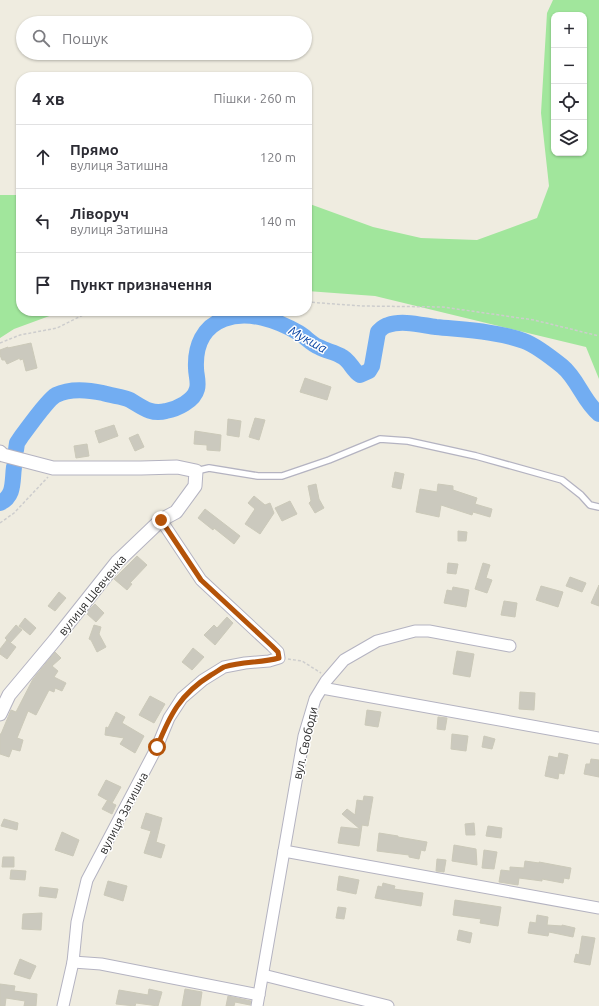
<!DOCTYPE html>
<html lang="uk">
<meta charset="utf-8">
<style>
body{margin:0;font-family:Ubuntu,sans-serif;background:#f2f2f3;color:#2b2b33}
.controls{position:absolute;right:12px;top:12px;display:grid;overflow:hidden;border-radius:8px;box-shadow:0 1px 3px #0004}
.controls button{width:36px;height:36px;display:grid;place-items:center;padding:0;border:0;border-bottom:1px solid #e1e1e2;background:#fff;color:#2b2b33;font:20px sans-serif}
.stop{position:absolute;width:12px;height:12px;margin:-9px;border:3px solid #b45309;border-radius:50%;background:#fff}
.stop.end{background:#b45309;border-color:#fff;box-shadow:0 1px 4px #0008}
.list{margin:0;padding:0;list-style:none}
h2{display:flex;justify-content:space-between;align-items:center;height:52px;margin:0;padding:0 16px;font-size:17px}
h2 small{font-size:13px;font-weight:400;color:#7c7c81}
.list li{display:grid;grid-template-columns:26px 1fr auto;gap:12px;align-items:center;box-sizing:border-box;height:64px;padding:0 16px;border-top:1px solid #e1e1e2}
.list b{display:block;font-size:15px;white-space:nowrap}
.list p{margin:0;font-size:13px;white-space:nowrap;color:#7c7c81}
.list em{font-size:13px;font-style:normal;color:#7c7c81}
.icon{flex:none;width:22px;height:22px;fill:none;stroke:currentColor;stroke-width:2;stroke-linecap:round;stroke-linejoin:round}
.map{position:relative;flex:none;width:599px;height:1006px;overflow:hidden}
.search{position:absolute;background:#fff;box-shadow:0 1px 3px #0004;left:16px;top:16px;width:296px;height:44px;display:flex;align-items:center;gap:10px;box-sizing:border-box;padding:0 14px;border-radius:22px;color:#7c7c81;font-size:15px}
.panel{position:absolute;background:#fff;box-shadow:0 1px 3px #0004;left:16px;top:72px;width:296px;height:244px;border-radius:16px}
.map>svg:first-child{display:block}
.green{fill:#a1e69c;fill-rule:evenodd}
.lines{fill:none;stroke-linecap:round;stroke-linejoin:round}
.river{stroke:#72adf2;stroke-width:16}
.building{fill:#cbc9be;stroke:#cbc9b9}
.service-casing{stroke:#b4b3c1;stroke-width:8}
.minor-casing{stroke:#b4b3c1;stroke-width:13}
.tertiary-casing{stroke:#b4b3c1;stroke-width:15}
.path{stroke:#cdcdcd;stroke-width:1.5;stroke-dasharray:3 2;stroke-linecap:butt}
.service{stroke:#fff;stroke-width:5.5}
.minor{stroke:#fff;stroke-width:11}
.tertiary{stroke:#fff;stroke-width:13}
.route{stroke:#b45309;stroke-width:5}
.labels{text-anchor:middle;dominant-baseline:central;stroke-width:3;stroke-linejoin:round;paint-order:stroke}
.street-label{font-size:12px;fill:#2d2d2d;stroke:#fff}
.water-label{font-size:13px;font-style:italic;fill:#0b46a4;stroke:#fff}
</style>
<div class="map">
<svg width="599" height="1006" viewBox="0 0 599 1006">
<rect width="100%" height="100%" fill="#efece0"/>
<!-- green -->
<g class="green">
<path d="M553 0H599V379L586 347 375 296 307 291V203L373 227 421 238 477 240 537 218 549 186 541 113 547 13ZM554 15H584V153H554Z"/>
<path d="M0 195H21V311H63L14 329 0 338Z"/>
</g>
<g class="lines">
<!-- river -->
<g class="river">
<path d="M16 450 17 443 21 437C28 428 47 400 56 395 70 388 89 390 103 393 111 396 123 396 130 400 142 407 151 415 166 411 177 409 194 401 197 389 199 382 196 375 196 368 195 346 203 327 224 319 248 310 277 320 299 333 306 337 311 344 319 347 326 351 334 352 341 356 350 360 352 370 360 375L369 371 372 366 378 332C381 329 383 326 388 325 402 320 421 325 436 327 465 330 496 331 524 341 535 345 552 358 562 366 578 379 583 401 599 414"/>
<path d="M0 503C15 496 12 481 14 467"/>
</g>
</g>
<!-- building -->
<g class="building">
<path d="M31 343 37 368 26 371 23 359 20 360V358L7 364 5 360H2L0 355V350L8 347V348Z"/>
<path d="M305 378 331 387 327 400 300 392Z"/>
<path d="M255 418 265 420 259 440 249 437Z"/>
<path d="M228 419 241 421 239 437 227 435Z"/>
<path d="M114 425 118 436 99 443 95 431Z"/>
<path d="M195 431 221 435 220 451 207 450V445L194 444Z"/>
<path d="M138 434 144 447 135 451 129 438Z"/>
<path d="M87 444 89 456 76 458 74 446Z"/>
<path d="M395 472 404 474 401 489 392 487Z"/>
<path d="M316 484 319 499 324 508 315 513 309 503 311 501 308 486Z"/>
<path d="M438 484 453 486V490L477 498 475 504 492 509 490 517 473 512 472 515 441 505 439 517 416 512 420 489 437 492Z"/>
<path d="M254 496 265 505 270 503 274 513 260 534 245 524 255 509 248 503Z"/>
<path d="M290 501 297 514 282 521 275 508Z"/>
<path d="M205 509 240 536 234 544 214 528 213 530 198 518Z"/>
<path d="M458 531 467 532 466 541H458Z"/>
<path d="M137 556 147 565 130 583 132 584 127 590 114 579Z"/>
<path d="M448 563 458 564 456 574 447 573Z"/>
<path d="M483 563 490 565 486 578 492 580 487 593 475 589Z"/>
<path d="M570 577 586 583 582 592 566 586Z"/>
<path d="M599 585V606L591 603Z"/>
<path d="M541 586 563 592 558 607 536 600Z"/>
<path d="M453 587 469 590 466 607 444 603 447 590 452 591Z"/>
<path d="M59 592 66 598 55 611 48 606Z"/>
<path d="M504 601 517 603 515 617 501 615Z"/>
<path d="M95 604 104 613 96 622 86 613Z"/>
<path d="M227 617 233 623 215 645 204 635 214 625 217 628Z"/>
<path d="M25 618 36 628 30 635 19 626Z"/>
<path d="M16 625 22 630 10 643 5 638Z"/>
<path d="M94 625 101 627 99 634 106 647 97 652 91 640 89 639Z"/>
<path d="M7 640 16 647 7 659 0 654V649Z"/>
<path d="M193 648 204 657 192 670 182 662Z"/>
<path d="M457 651 474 654 470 677 453 674Z"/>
<path d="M55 652 61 658 52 666 58 671 54 677 66 683 62 691 55 688 54 692 49 690 36 715 28 711 17 738 23 740 20 751 12 749 9 757 0 754V734H1L11 710 16 712 33 679Z"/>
<path d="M520 692 535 693 534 710 519 709Z"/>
<path d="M150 696 165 704 154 723 139 715Z"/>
<path d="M367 710 381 712 378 727 365 725Z"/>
<path d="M116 712 125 717 122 723 144 736 135 753 120 744 124 738 105 735 106 727 108 728Z"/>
<path d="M438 717 447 718 445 730 437 729Z"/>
<path d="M452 734 468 736 466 751 451 749Z"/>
<path d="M484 736 495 739 492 749 482 747Z"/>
<path d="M559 753 568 755 564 774 559 773 558 779 545 776 549 756 558 758Z"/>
<path d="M591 759 599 760V777L584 774 586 764H590Z"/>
<path d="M106 780 121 787 112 803 98 795Z"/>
<path d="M364 796 373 797 368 826 362 825 359 846 338 843 341 827 360 829 342 814 347 809 355 815 357 800 363 801Z"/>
<path d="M107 801 116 805 112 814 102 809Z"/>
<path d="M146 813 162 818 156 842 165 845 161 858 144 853 151 831 141 828Z"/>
<path d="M4 819 18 823 17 830 1 826Z"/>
<path d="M474 823 475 835H466L465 824Z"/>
<path d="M488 826 502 828 501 838 486 836Z"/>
<path d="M62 832 79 840 73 856 55 850Z"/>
<path d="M379 833 398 836V837L427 842 425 851 421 850 419 859 409 857V855L377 851Z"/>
<path d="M454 845 476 849 477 865 452 861Z"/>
<path d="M484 850 497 852 494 869 482 868Z"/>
<path d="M3 857H14V867H2Z"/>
<path d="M437 859 446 860 444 872 436 871Z"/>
<path d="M525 861 539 863V862L571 868 569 879 564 878 563 883 542 879V881L519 878 518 885 499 882 501 870 510 871V867L524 868Z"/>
<path d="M11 870 26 871 25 880 10 879Z"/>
<path d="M339 876 359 880 356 894 337 890Z"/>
<path d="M108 881 127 886 123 901 104 895Z"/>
<path d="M383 883 395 886 394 889 423 893 421 906 375 898 378 886 382 887Z"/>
<path d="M40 887 58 889 56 898 39 896Z"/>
<path d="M455 900 501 907 498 926 480 923 481 919 453 915Z"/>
<path d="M338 907 346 908 344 919 336 918Z"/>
<path d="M42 913 41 930 22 929 23 914Z"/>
<path d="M537 915 548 917 547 925 562 926V925L575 928 573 937 549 932 548 936 528 933 530 922 536 923Z"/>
<path d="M459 930 472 933 470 943 457 940Z"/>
<path d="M582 936 595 938 590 965 574 962 576 954 579 955Z"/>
<path d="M20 959 36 966 30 979 14 974Z"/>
<path d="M0 984 15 986 14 991 37 994 36 1006H24L25 1001 6 998 5 1006H0Z"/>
<path d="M149 989 162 992 158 1006 136 1003 135 1006 116 1004 119 990 148 995Z"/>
<path d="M185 989 202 992 200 1006H182Z"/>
<path d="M228 996 251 1001 250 1005 235 1002 234 1006H226Z"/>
</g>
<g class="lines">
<!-- service casing -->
<g class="service-casing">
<path id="service" d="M196 471 209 468 258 476H282L329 460 380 439 408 441 476 456 562 480 581 495 590 505 599 507"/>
</g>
<!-- minor casing -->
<g class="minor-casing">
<g id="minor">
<path d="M322 688 599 738"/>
<path d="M284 851 599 908"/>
<path d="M73 962 101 964 259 995"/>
<path d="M263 975 388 1006"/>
<path d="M63 1006 73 962 77 922 87 880 157 747 169 718 182 698 203 680 224 667 245 663 269 661 279 658 278 652 272 646 201 580 161 520"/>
<path d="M257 1006 304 736 315 699 326 681 344 660 377 641 415 631H429L510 646"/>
</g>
</g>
<!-- tertiary casing -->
<g class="tertiary-casing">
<path id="tertiary" d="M0 452 3 455 53 468H141L177 467 196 471 195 486 176 512 161 520 117 562 55 640 9 695 0 714"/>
</g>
<!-- path -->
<g class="path">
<path d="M307 302 362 306 443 307 534 320 599 336"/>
<path d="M0 343 20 335 57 328 91 311"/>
<path d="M0 523 14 513 48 477"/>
<path d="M288 659 302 661 321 673"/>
</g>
<!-- service -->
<use href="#service" class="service"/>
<!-- minor -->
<use href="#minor" class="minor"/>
<!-- tertiary -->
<use href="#tertiary" class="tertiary"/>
</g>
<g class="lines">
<!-- route -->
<path class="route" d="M157 747C170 715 180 694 211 675 215 673 220 669 224 667 242 661 261 663 279 658L278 652 272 646 201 580 161 520"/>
</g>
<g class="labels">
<!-- street labels -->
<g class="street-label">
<text transform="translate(92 595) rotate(-51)">вулиця Шевченка</text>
<text transform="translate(305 743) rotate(-77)">вул. Свободи</text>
<text transform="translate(123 813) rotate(-62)">вулиця Затишна</text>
</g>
<!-- water labels -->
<g class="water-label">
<text transform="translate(308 339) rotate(29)">Мукша</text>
</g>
</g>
</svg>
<div class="controls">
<button>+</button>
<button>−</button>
<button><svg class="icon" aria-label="locate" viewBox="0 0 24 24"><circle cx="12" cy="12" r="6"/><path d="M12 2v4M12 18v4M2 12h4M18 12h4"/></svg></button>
<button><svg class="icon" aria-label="layers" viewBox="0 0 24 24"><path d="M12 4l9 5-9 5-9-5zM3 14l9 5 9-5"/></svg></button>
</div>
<div class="stop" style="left:157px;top:747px"></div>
<div class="stop end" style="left:161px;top:520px"></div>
<div class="search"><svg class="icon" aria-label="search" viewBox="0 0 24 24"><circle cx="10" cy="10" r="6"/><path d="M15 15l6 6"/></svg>Пошук</div>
<section class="panel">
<h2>4 хв<small>Пішки · 260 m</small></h2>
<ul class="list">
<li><svg class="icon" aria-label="ahead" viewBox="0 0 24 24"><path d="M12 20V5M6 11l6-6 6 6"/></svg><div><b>Прямо</b><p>вулиця Затишна</p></div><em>120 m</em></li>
<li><svg class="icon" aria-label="left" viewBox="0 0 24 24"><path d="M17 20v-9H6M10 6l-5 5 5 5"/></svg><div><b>Ліворуч</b><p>вулиця Затишна</p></div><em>140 m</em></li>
<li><svg class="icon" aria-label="arrive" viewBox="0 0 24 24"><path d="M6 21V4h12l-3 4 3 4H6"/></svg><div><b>Пункт призначення</b></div></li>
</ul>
</section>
</div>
